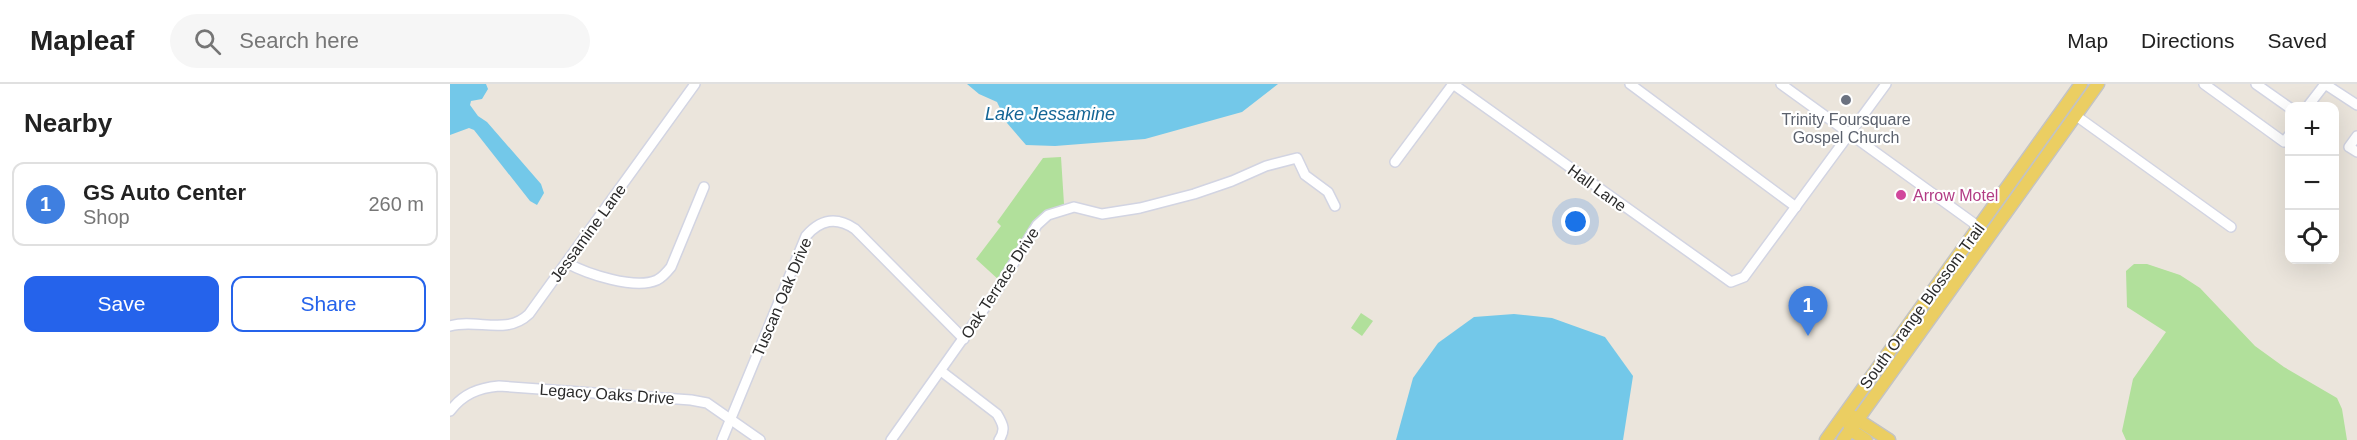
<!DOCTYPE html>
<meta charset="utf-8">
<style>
body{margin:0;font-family:Arial,sans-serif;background:#f6f6f6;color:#222}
.controls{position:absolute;right:18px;top:18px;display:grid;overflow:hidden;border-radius:12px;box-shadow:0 6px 24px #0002}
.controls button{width:54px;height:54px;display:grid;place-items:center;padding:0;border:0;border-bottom:2px solid #e0e0e0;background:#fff;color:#222;font:30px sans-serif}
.you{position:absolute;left:1126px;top:138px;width:21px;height:21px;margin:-15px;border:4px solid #fff;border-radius:50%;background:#1a73e8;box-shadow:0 0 0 9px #1a73e833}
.badge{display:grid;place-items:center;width:39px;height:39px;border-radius:50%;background:#2563eb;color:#fff;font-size:20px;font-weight:700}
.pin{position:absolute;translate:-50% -50px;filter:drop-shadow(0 2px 3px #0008)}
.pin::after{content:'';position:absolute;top:32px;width:21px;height:18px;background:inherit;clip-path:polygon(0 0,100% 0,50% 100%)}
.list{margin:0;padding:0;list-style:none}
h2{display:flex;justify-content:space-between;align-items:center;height:78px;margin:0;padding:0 24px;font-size:26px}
h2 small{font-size:20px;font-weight:400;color:#767676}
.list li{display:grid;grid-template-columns:39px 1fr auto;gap:18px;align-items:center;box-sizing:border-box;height:84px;margin:0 12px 12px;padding:0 12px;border:2px solid #e0e0e0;border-radius:12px}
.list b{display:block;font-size:22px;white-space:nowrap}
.list p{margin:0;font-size:20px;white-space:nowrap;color:#767676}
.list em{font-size:20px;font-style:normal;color:#767676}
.actions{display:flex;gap:12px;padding:18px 24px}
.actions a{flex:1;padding:14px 0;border:2px solid #2563eb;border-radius:12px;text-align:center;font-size:21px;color:#2563eb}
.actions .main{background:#2563eb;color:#fff}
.icon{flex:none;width:33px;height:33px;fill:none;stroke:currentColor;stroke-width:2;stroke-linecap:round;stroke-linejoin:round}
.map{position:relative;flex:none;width:1907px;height:356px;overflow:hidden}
header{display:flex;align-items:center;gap:36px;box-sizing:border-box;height:84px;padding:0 30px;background:#fff;border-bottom:2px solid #e0e0e0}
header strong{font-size:28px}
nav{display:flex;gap:33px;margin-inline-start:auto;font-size:21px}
.search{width:420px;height:54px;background:#f6f6f6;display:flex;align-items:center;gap:15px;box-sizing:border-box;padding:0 21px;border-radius:33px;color:#767676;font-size:22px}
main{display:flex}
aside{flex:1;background:#fff}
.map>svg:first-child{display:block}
.green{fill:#b1e09b}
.water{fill:#73c8e9}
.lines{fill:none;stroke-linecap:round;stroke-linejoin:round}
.minor-casing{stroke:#d2d4e2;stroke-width:12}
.major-casing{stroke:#c3c3c3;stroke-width:15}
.minor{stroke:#fff;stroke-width:9}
.major{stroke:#ebce62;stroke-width:12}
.worship-dot{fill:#6b7280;stroke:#fff;stroke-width:2}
.hotel-dot{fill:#d1479c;stroke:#fff;stroke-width:2}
.labels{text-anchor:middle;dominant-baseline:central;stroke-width:4.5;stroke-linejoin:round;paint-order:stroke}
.worship-label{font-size:16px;fill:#5b616d;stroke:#fff}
.street-label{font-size:16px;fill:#2a2a2a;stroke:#fff}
.hotel-label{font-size:16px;fill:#b23c85;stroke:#fff;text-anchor:start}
.water-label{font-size:18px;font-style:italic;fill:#136595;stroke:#fff}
</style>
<header>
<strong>Mapleaf</strong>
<div class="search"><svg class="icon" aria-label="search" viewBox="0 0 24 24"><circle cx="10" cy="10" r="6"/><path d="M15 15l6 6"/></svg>Search here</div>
<nav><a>Map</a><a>Directions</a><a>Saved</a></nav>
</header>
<main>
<aside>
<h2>Nearby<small></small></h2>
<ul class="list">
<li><span class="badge" style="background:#3f7fe0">1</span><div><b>GS Auto Center</b><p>Shop</p></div><em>260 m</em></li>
</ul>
<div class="actions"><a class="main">Save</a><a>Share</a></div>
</aside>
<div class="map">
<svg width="1907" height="356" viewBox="0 0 1907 356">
<rect width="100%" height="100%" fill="#ebe5dc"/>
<!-- green -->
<g class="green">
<path d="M611 73 614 120 598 127 550 197 526 175 551 142 547 138 593 74Z"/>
<path d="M1684 180H1697L1730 191 1750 204 1805 262 1834 283 1887 314 1892 325 1897 356H1676L1672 347 1683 295 1716 248 1677 223 1676 187Z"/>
<path d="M911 229 923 237 912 252 901 244Z"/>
</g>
<!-- water -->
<g class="water">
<path d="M0 0H36L38 5 32 15 21 17 20 21 28 32 37 38 91 100 94 109 87 121 80 117 24 46 19 44 0 51Z"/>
<path d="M517 0H828L792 28 695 55 605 62 576 61 557 39 547 18 529 10Z"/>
<path d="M1064 230 1102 234 1155 253 1183 292 1173 356H946L963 294 988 259 1024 233Z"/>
</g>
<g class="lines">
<!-- minor casing -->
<g class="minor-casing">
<g id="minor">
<path d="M1003 0 1281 198 1294 193 1436 0"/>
<path d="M1180 0 1346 123"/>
<path d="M1331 0 1529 143"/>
<path d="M1754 0 1834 58 1840 50"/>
<path d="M1806 0 1840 24"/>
<path d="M1858 22 1875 0 1907 21"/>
<path d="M1625 31 1781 143"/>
<path d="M1907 52 1899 63 1907 68"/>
<path d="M945 78 1003 0"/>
<path d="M117 179C137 190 185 206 207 196 213 193 217 188 221 183L254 103"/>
<path d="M0 242C27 234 56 252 79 230L245 0"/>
<path d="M491 287 547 330C553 340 556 346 549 356"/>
<path d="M0 327C13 310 28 304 49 302L241 316 257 319 310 356"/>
<path d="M272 356 356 152C370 136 386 132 405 145L514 255"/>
<path d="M441 356 546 208 587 141 598 131 624 123 652 130 690 124 744 110 782 97 816 82 847 74 855 91 878 108 885 122"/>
</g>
</g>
<!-- major casing -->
<g class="major-casing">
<g id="major">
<path d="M1402 332 1439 356"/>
<path d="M1398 338 1401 346 1416 356"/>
<path d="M1376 356 1631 0"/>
<path d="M1393 356 1648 0"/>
</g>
</g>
<!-- minor -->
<use href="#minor" class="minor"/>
<!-- major -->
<use href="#major" class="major"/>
</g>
<!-- markers -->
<circle class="worship-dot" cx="1396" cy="16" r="6"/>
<circle class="hotel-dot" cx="1451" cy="111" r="6"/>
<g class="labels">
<!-- worship labels -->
<g class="worship-label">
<text x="1396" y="35">Trinity Foursquare<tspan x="1396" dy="18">Gospel Church</tspan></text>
</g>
<!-- street labels -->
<g class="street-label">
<text transform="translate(1147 104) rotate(36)">Hall Lane</text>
<text transform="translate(138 149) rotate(-54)">Jessamine Lane</text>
<text transform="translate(550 199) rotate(-57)">Oak Terrace Drive</text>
<text transform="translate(332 213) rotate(-67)">Tuscan Oak Drive</text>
<text transform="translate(1472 222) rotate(-54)">South Orange Blossom Trail</text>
<text transform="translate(157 310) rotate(4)">Legacy Oaks Drive</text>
</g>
<!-- hotel labels -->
<g class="hotel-label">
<text x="1463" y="111">Arrow Motel</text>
</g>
<!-- water labels -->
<g class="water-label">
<text x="600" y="30">Lake Jessamine</text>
</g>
</g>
</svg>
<div class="controls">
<button>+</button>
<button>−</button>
<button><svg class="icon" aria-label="locate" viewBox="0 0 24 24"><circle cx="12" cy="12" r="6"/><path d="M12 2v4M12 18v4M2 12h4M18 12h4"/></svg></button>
</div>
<div class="you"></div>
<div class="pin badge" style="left:1358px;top:252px;background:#3f7fe0">1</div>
</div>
</main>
